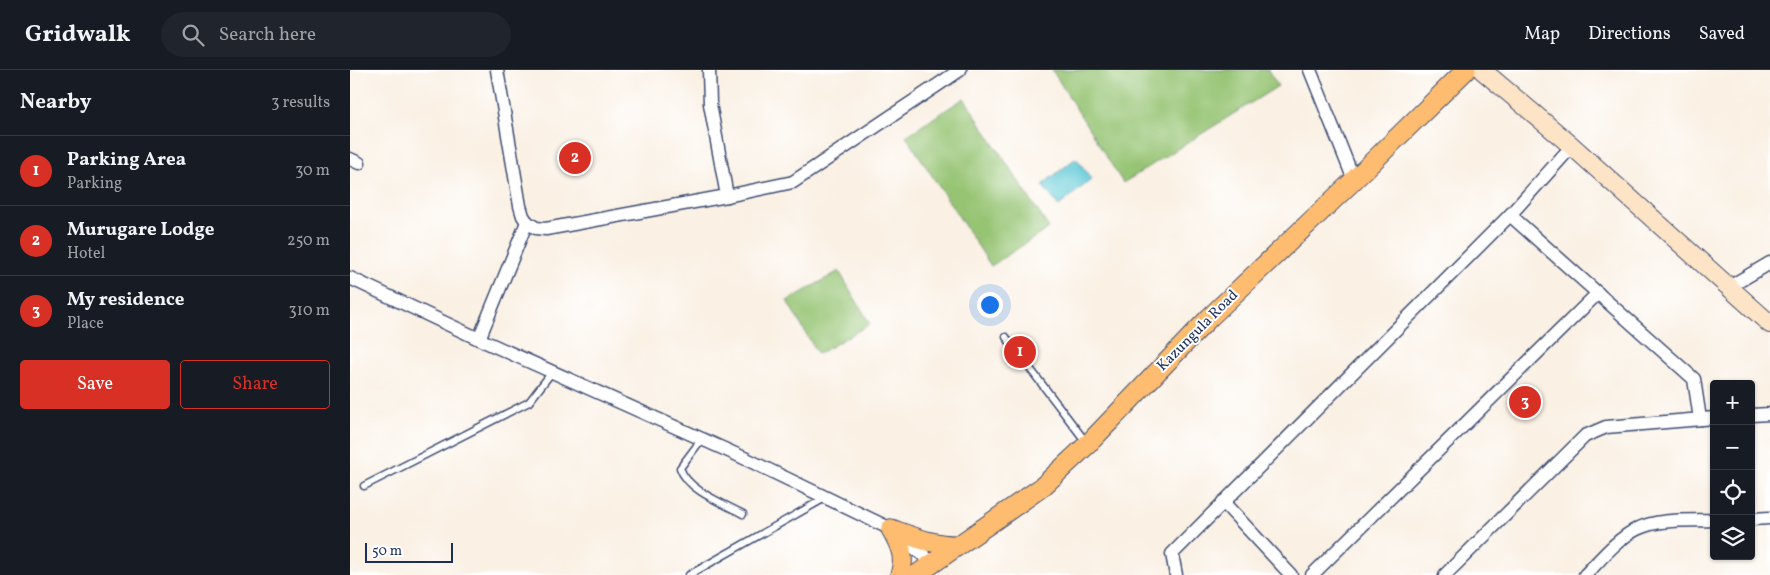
<!DOCTYPE html>
<meta charset="utf-8">
<style>
body{margin:0;font-family:Vollkorn,serif;background:#20242c;color:#f1f3f6}
.controls{position:absolute;right:15px;bottom:15px;display:grid;overflow:hidden;border-radius:5px;box-shadow:0 1px 4px #0004}
.controls button{width:45px;height:45px;display:grid;place-items:center;padding:0;border:0;border-bottom:1px solid #363941;background:#171b24;color:#f1f3f6;font:25px sans-serif}
.scale{position:absolute;left:15px;bottom:12px;width:88px;box-sizing:border-box;padding-left:5px;border:2px solid #1b2f5e;border-top:0;font-size:14px;line-height:18px;white-space:nowrap;color:#1b2f5e;-webkit-text-stroke:4px #fff;paint-order:stroke}
.you{position:absolute;left:639px;top:234px;width:18px;height:18px;margin:-12px;border:4px solid #fff;border-radius:50%;background:#1a73e8;box-shadow:0 0 0 8px #1a73e833}
.badge{display:grid;place-items:center;width:32px;height:32px;border-radius:50%;background:#d93025;color:#fff;font-size:16px;font-weight:700}
.pin{position:absolute;translate:-50% -50%;border:2px solid #fff;box-shadow:0 1px 5px #0006}
.list{margin:0;padding:0;list-style:none}
h2{display:flex;justify-content:space-between;align-items:center;height:65px;margin:0;padding:0 20px;font-size:21px}
h2 small{font-size:16px;font-weight:400;color:#9ea1a6}
.list li{display:grid;grid-template-columns:32px 1fr auto;gap:15px;align-items:center;box-sizing:border-box;height:70px;padding:0 20px;border-top:1px solid #363941}
.list b{display:block;font-size:19px;white-space:nowrap}
.list p{margin:0;font-size:16px;white-space:nowrap;color:#9ea1a6}
.list em{font-size:16px;font-style:normal;color:#9ea1a6}
.actions{display:flex;gap:10px;padding:15px 20px}
.actions a{flex:1;padding:11px 0;border:1px solid #d93025;border-radius:5px;text-align:center;font-size:18px;color:#d93025}
.actions .main{background:#d93025;color:#fff}
.icon{flex:none;width:28px;height:28px;fill:none;stroke:currentColor;stroke-width:2;stroke-linecap:round;stroke-linejoin:round}
.map{position:relative;flex:none;width:1420px;height:505px;overflow:hidden}
header{display:flex;align-items:center;gap:30px;box-sizing:border-box;height:70px;padding:0 25px;background:#171b24;border-bottom:1px solid #363941}
header strong{font-size:24px}
nav{display:flex;gap:28px;margin-inline-start:auto;font-size:18px}
.search{width:350px;height:45px;background:#20242c;display:flex;align-items:center;gap:12px;box-sizing:border-box;padding:0 18px;border-radius:28px;color:#9ea1a6;font-size:19px}
main{display:flex}
aside{flex:1;background:#171b24}
.map>svg:first-child{display:block}
.green{fill:#96c473;stroke:#587a68}
.water{fill:#5dc9d6;stroke:#3c7c9a}
.lines{fill:none;stroke-linecap:round;stroke-linejoin:round}
.lane-casing{stroke:#3c4c72;stroke-width:9}
.street-casing{stroke:#3c4c72;stroke-width:15}
.secondary-casing{stroke:#3c4c72;stroke-width:20}
.primary-casing{stroke:#3c4c72;stroke-width:21}
.lane{stroke:#fff;stroke-width:6}
.street{stroke:#fff;stroke-width:12}
.secondary{stroke:#fee4c6;stroke-width:18}
.primary{stroke:#fdbc70;stroke-width:19}
.labels{text-anchor:middle;dominant-baseline:central;stroke-width:4;stroke-linejoin:round;paint-order:stroke}
.street-label{font-size:15px;fill:#1b2f5e;stroke:#fff}
</style>
<header>
<strong>Gridwalk</strong>
<div class="search"><svg class="icon" aria-label="search" viewBox="0 0 24 24"><circle cx="10" cy="10" r="6"/><path d="M15 15l6 6"/></svg>Search here</div>
<nav><a>Map</a><a>Directions</a><a>Saved</a></nav>
</header>
<main>
<aside>
<h2>Nearby<small>3 results</small></h2>
<ul class="list">
<li><span class="badge">1</span><div><b>Parking Area</b><p>Parking</p></div><em>30 m</em></li>
<li><span class="badge">2</span><div><b>Murugare Lodge</b><p>Hotel</p></div><em>250 m</em></li>
<li><span class="badge">3</span><div><b>My residence</b><p>Place</p></div><em>310 m</em></li>
</ul>
<div class="actions"><a class="main">Save</a><a>Share</a></div>
</aside>
<div class="map">
<svg width="1420" height="505" viewBox="0 0 1420 505">
<rect width="100%" height="100%" fill="#fff"/>
<filter id="ink" filterUnits="userSpaceOnUse"><feTurbulence type="fractalNoise" baseFrequency=".02" numOctaves="2"/><feDisplacementMap in="SourceGraphic" scale="10" xChannelSelector="R" yChannelSelector="G"/><feConvolveMatrix kernelMatrix="1 2 1 2 8 2 1 2 1" color-interpolation-filters="sRGB"/></filter>
<filter id="wash" filterUnits="userSpaceOnUse"><feTurbulence type="fractalNoise" baseFrequency=".0096" numOctaves="4" result="noise"/><feDisplacementMap in="SourceGraphic" scale="20" xChannelSelector="R" yChannelSelector="G"/><feGaussianBlur stdDeviation="1.12" result="paint"/><feColorMatrix in="noise" values="0 0 0 0 0 0 0 0 0 0 0 0 0 0 0 0 0 1.4 0 .05"/><feComposite in="paint" operator="in"/></filter>
<g filter="url(#wash)">
<rect width="100%" height="100%" fill="#faf0e3"/>
<!-- green -->
<g class="green">
<path d="M702 0H918L928 16 773 113Z"/>
<path d="M614 28 699 158 641 196 556 66Z"/>
<path d="M489 201 520 254 468 284 437 231Z"/>
</g>
<!-- water -->
<path class="water" d="M726 88 742 109 709 136 692 115Z"/>
</g>
<g filter="url(#ink)">
<g class="lines">
<!-- lane casing -->
<g class="lane-casing">
<g id="lane">
<path d="M656 267 736 372"/>
<path d="M351 370 330 398C338 421 373 433 393 444"/>
<path d="M14 416 179 332 202 302"/>
<path d="M339 505 475 428"/>
</g>
</g>
<!-- street casing -->
<g class="street-casing">
<g id="street">
<path d="M359 0 360 34 377 126"/>
<path d="M960 0 1004 110"/>
<path d="M0 89 9 93"/>
<path d="M1160 145 1344 309 1350 349"/>
<path d="M177 152 186 158 196 159 377 126 443 112 610 0"/>
<path d="M0 208 129 269 392 387 541 459 583 493"/>
<path d="M1379 217 1420 193"/>
<path d="M129 269 177 152 173 146 170 136 147 0"/>
<path d="M1401 345 1420 344"/>
<path d="M873 432 941 505"/>
<path d="M1401 449 1420 448"/>
<path d="M826 505 822 484 1160 145 1222 76"/>
<path d="M962 505 1248 223"/>
<path d="M1095 505 1235 366 1256 357 1364 348"/>
<path d="M1235 505C1251 489 1267 469 1287 459 1309 448 1340 451 1364 450"/>
</g>
</g>
<!-- secondary casing -->
<g class="secondary-casing">
<path id="secondary" d="M1132 0 1222 76 1420 254"/>
</g>
<!-- primary casing -->
<g class="primary-casing">
<g id="primary">
<path d="M541 459C564 467 583 475 607 475"/>
<path d="M541 459C550 475 556 487 550 505"/>
<path d="M566 505 692 417 738 374 860 247 1004 110 1116 0"/>
</g>
</g>
<!-- lane -->
<use href="#lane" class="lane"/>
<!-- street -->
<use href="#street" class="street"/>
<!-- secondary -->
<use href="#secondary" class="secondary"/>
<!-- primary -->
<use href="#primary" class="primary"/>
</g>
</g>
<g class="labels">
<!-- street labels -->
<g class="street-label">
<text transform="translate(848 261) rotate(-45)">Kazungula Road</text>
</g>
</g>
</svg>
<div class="controls">
<button>+</button>
<button>−</button>
<button><svg class="icon" aria-label="locate" viewBox="0 0 24 24"><circle cx="12" cy="12" r="6"/><path d="M12 2v4M12 18v4M2 12h4M18 12h4"/></svg></button>
<button><svg class="icon" aria-label="layers" viewBox="0 0 24 24"><path d="M12 4l9 5-9 5-9-5zM3 14l9 5 9-5"/></svg></button>
</div>
<div class="scale">50 m</div>
<div class="you"></div>
<div class="pin badge" style="left:670px;top:282px">1</div>
<div class="pin badge" style="left:225px;top:88px">2</div>
<div class="pin badge" style="left:1175px;top:332px">3</div>
</div>
</main>
